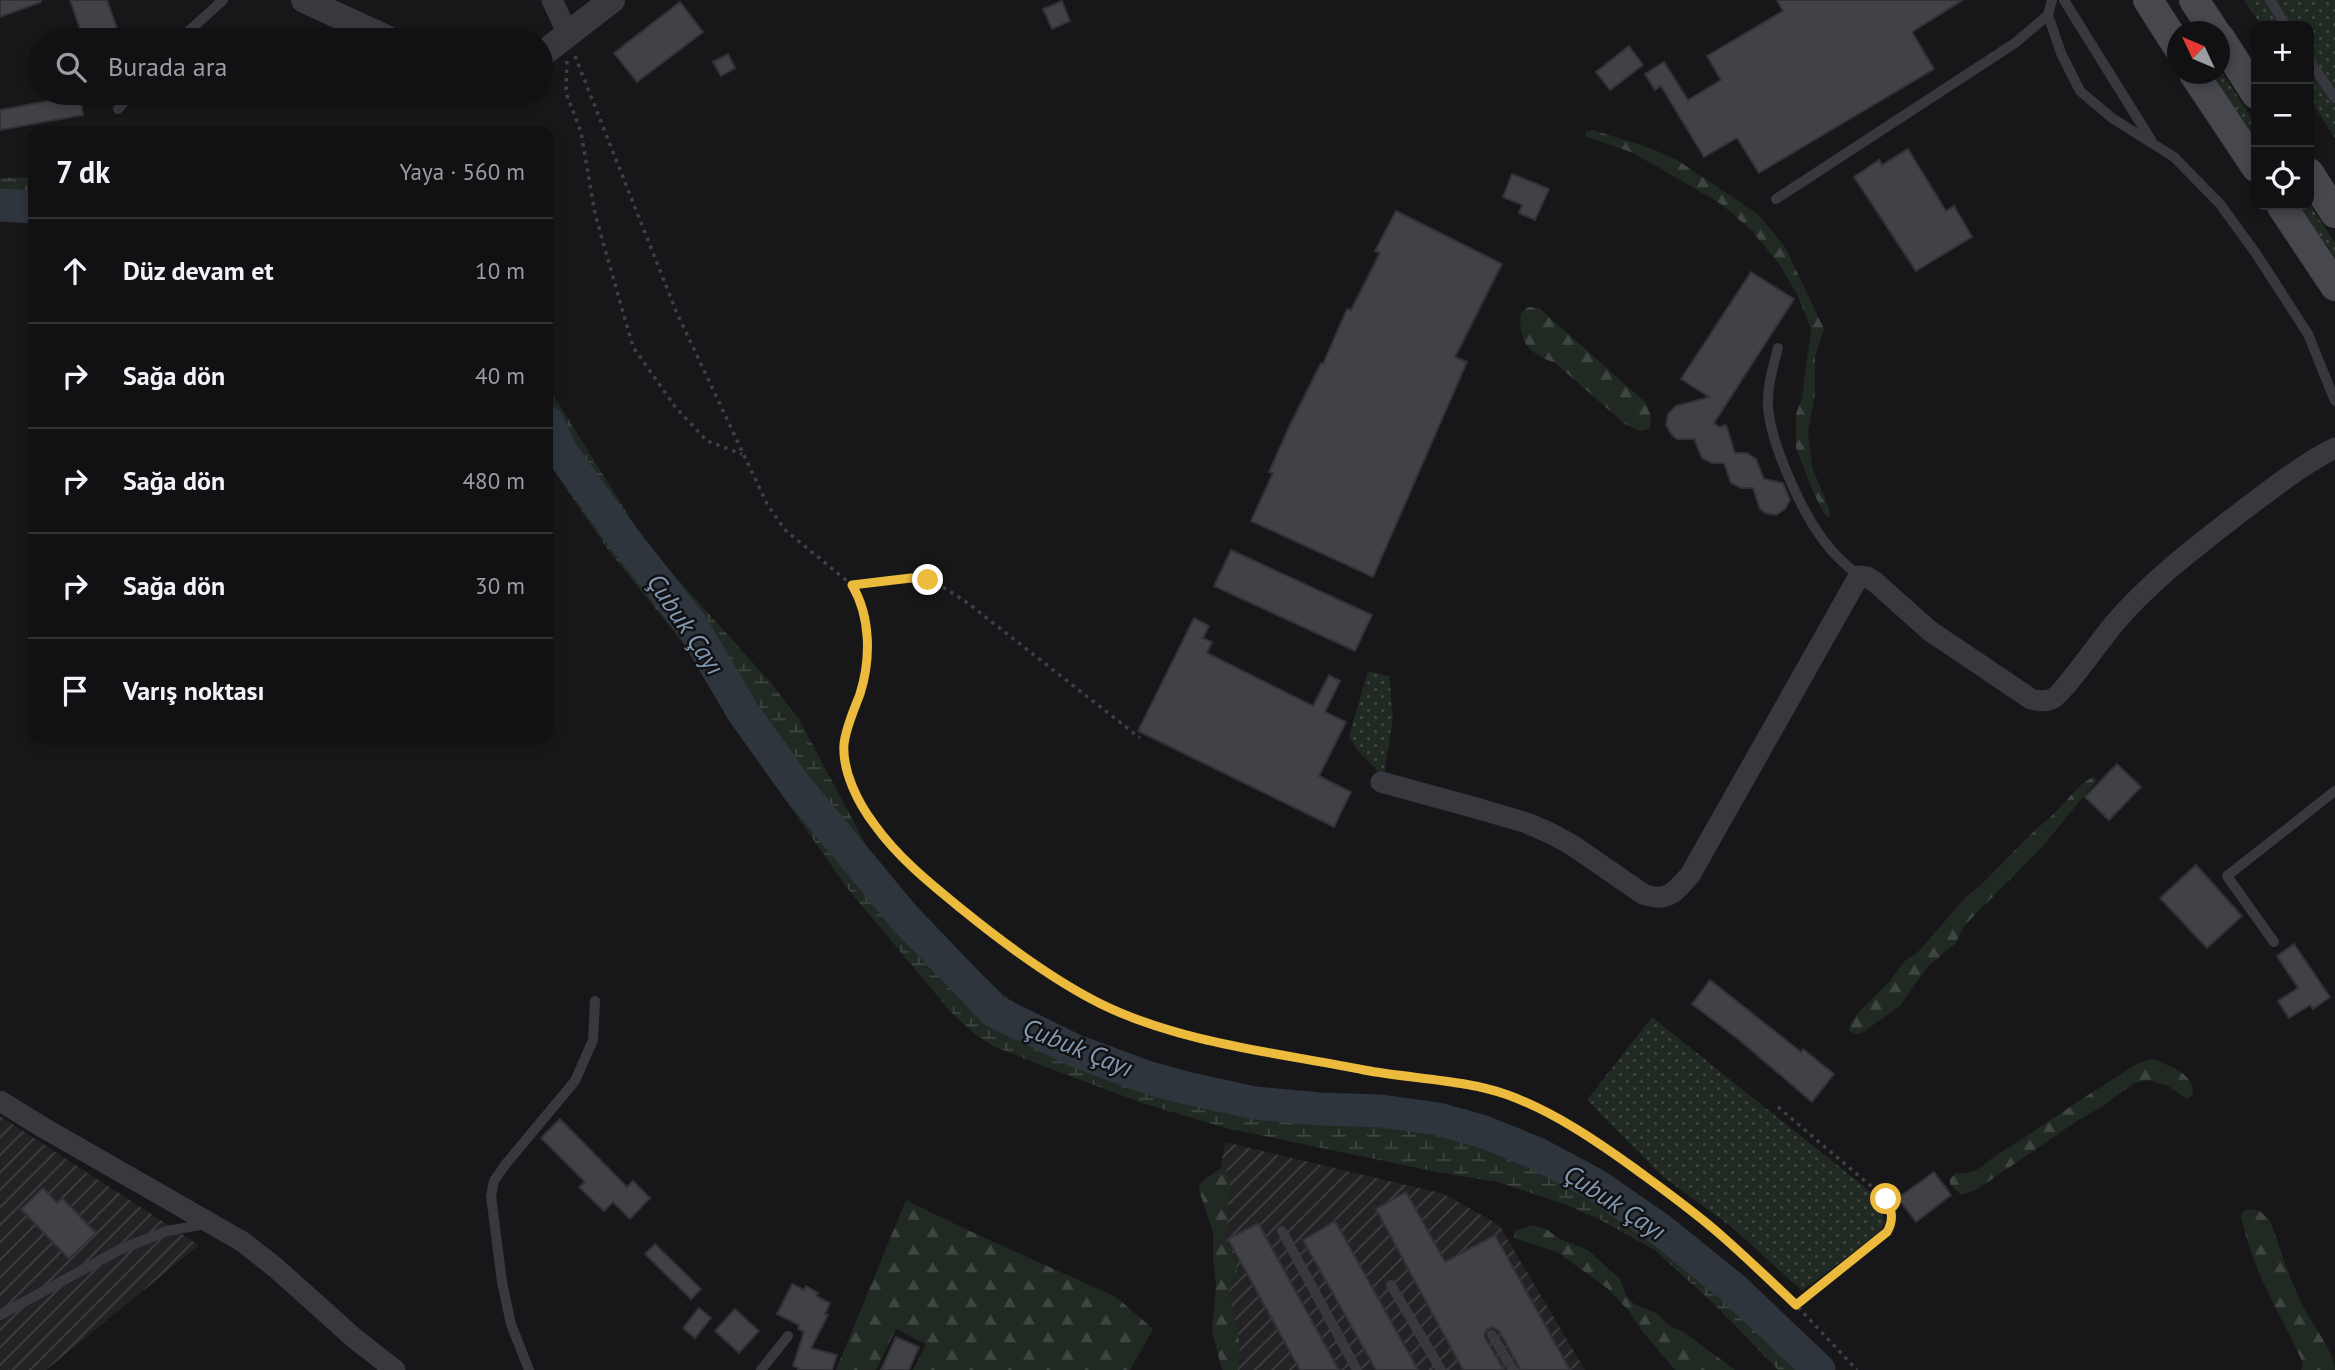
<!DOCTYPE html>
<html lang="tr">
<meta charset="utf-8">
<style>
body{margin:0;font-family:"PT Sans",sans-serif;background:#1e1f21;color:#f1f3f6}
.controls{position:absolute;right:21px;top:21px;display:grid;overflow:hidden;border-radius:14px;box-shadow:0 4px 10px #0003}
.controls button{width:63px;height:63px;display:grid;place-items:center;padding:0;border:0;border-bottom:2px solid #303133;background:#111113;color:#f1f3f6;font:35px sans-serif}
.compass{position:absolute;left:2167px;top:21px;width:63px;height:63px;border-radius:50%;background:#111113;box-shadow:0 4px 10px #0003;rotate:314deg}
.stop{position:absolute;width:21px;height:21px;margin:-16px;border:5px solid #ecba3c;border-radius:50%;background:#fff}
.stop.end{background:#ecba3c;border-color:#fff;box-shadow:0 2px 7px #0008}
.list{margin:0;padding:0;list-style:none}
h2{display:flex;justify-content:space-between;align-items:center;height:91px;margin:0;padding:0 28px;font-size:30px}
h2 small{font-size:23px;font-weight:400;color:#9c9da0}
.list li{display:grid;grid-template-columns:46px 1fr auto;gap:21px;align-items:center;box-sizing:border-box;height:105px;padding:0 28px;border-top:2px solid #303133}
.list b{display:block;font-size:26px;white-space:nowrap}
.list em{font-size:23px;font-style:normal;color:#9c9da0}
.icon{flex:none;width:38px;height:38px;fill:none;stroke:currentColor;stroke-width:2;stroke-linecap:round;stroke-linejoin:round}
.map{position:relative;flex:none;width:2335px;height:1370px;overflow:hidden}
.search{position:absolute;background:#111113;box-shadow:0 4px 10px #0003;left:28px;top:28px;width:525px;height:77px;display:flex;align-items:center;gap:18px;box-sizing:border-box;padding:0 24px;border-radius:38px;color:#9c9da0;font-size:26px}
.panel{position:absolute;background:#111113;box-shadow:0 4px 10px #0003;left:28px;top:126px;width:525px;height:616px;border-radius:14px}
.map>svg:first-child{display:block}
.industrial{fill:url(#industrial-furrows)}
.grass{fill:url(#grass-dots)}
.forest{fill:url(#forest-firs)}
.wetland{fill:url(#wetland-marsh)}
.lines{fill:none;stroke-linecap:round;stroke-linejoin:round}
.river{stroke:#2e353d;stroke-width:33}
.building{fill:#414246;stroke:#323135;stroke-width:2}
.path{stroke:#3e4045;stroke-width:3.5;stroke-dasharray:3.5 5;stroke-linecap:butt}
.service{stroke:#38393e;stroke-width:10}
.minor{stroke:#38393e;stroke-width:21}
.tertiary{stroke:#38393e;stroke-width:26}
.secondary{stroke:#46484e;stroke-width:30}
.route{stroke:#ecba3c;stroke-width:9}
.labels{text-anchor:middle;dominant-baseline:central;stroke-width:5;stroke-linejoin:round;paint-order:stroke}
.water-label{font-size:26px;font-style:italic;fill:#8299b2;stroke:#121214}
</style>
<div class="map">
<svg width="2335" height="1370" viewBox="0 0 2335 1370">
<defs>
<pattern id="industrial-furrows" width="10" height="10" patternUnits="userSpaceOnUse" patternTransform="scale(1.75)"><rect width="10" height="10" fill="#232326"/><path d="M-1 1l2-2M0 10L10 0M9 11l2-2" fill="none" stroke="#404043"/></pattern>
<pattern id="grass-dots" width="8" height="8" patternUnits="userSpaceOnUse" patternTransform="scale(1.75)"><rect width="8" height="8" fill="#212923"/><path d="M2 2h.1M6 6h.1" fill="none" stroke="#3f4641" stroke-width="1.8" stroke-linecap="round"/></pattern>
<pattern id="forest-firs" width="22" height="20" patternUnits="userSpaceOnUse" patternTransform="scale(1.75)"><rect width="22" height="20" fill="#212923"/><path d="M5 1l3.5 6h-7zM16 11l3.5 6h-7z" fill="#3f4641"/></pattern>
<pattern id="wetland-marsh" width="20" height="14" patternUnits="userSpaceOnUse" patternTransform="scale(1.75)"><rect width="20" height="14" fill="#212923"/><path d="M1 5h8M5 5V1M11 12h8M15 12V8" fill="none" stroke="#3f4641"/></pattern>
</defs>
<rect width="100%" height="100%" fill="#171719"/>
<!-- industrial -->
<g class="industrial">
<path d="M0 1116 199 1245 46 1370H0Z"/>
<path d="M1225 1142 1444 1194 1499 1225 1585 1370H1225L1217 1189Z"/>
</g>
<!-- grass -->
<g class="grass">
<path d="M2244 0H2335V138L2309 98V26H2262Z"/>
<path d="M2220 69 2256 125V140L2212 74H2220Z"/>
<path d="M2309 203 2335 243V258L2299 205Z"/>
<path d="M1368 671 1389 676 1393 717 1384 777 1356 749 1349 736Z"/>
<path d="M1652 1017 1877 1197 1885 1223 1880 1232 1802 1291 1733 1228 1662 1176 1587 1100Z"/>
</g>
<!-- forest -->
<g class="forest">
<path d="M1593 130 1650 148 1677 160 1758 214 1785 247 1824 329 1815 356V394L1808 432 1812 467 1828 506 1831 518 1825 515 1814 494 1796 448V414L1802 398 1811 329 1799 298 1780 265 1751 230 1721 204 1651 163 1628 151 1585 136 1586 131Z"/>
<path d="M1528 307 1539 308 1646 403 1651 417 1650 429 1639 431 1625 424 1554 362C1529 355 1517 339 1521 313Z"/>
<path d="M2093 777 2097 780 2043 846 1964 926 1956 943 1927 967 1901 1005 1862 1033 1856 1034 1849 1031 1850 1024 1859 1012 1888 983 1905 961 1918 952 1966 897 1981 885 2038 827C2059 814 2072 788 2093 777Z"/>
<path d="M2153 1059C2170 1067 2194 1072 2193 1095L2187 1099 2168 1086 2149 1080 2134 1083 2103 1106 2077 1121 1976 1190 1961 1195 1950 1184V1179L1956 1173C1975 1176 1983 1164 1998 1154 2038 1130 2075 1102 2115 1078 2128 1069 2137 1062 2153 1059Z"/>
<path d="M1220 1169 1226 1170 1230 1180 1226 1241 1236 1260 1237 1276 1229 1291 1239 1341C1241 1351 1237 1359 1238 1370H1222L1212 1331 1216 1283 1213 1261V1232L1199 1190 1200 1184 1206 1178Z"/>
<path d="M906 1200 963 1228 1116 1297 1153 1329 1130 1370H913L926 1344 896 1329 876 1370H836Z"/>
<path d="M2253 1209 2261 1212 2270 1221C2281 1249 2289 1280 2304 1308 2312 1324 2335 1353 2335 1370H2301L2303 1363C2280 1314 2251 1268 2241 1215L2244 1210Z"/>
<path d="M1532 1225 1546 1229 1560 1239 1588 1250 1620 1279 1626 1295 1634 1304 1658 1314 1668 1325 1685 1333 1735 1370H1675L1643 1332 1629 1311 1607 1288 1557 1252 1514 1238 1515 1231Z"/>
</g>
<!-- wetland -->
<g class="wetland">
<path d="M33 177V218L0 216V178Z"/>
<path d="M548 387 639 532 672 573 770 682 799 719 868 849 901 891 943 937 1007 998 1074 1039 1129 1060 1176 1072 1267 1091 1456 1112 1492 1121 1529 1136 1654 1213 1725 1269 1800 1336 1834 1370H1778L1715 1305 1656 1251 1599 1219 1564 1204 1498 1182 1437 1172 1226 1128 1142 1103 1038 1064 993 1046 976 1035 951 1012 847 888 771 779 703 668 609 551 548 462Z"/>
</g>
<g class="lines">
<!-- river -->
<g class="river">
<path d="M0 205 33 207"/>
<path d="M548 423 560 450 621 535 693 627 743 712 798 789 904 917 994 1011 1076 1051 1146 1077 1182 1087 1255 1103 1320 1109 1381 1111 1438 1119 1484 1132 1538 1154 1596 1185 1661 1230 1734 1289 1819 1370"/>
</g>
</g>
<!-- building -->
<g class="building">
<path d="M0 0H41V2L0 17Z"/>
<path d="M70 0H107L121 40H84Z"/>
<path d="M1777 0H1963L1912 32 1934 69 1759 173 1737 138 1704 157 1661 86 1655 90 1645 74 1664 62 1688 100 1721 80 1707 56 1783 11Z"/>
<path d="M1062 1 1070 21 1052 29 1043 9Z"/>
<path d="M680 2 703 32 637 82 614 53Z"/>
<path d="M1629 46 1643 65 1610 90 1596 72Z"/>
<path d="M728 54 735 68 721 76 713 62Z"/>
<path d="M80 95 83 115 0 130V110Z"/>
<path d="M1908 149 1946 211 1954 206 1972 237 1916 271 1854 177 1879 160 1882 165Z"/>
<path d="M1512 174 1549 189 1535 220 1519 213 1522 205 1503 197Z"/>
<path d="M1396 211 1502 264 1455 357 1467 362 1373 577 1251 521 1273 473 1269 472 1289 427 1321 363 1323 364 1347 309 1351 310 1380 253 1375 251Z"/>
<path d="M1751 272 1794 299 1714 423 1719 427 1726 425 1735 453H1747L1756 459 1764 479 1783 483 1790 500 1785 509 1776 515 1765 513 1760 509 1753 488H1741L1731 483 1724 463H1712L1702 458 1694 439H1677L1672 435 1666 425 1668 414 1676 406 1709 397 1681 379Z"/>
<path d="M1231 550 1372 615 1355 651 1214 586Z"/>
<path d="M1194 618 1209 626 1203 638 1212 642 1207 653 1313 706 1329 675 1340 681 1325 712 1346 722 1319 776 1351 792 1334 827 1138 731Z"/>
<path d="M2117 764 2141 787 2109 820 2085 797Z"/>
<path d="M2196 865 2242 916 2207 948 2160 898Z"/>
<path d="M2294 944 2330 997 2313 1009 2310 1005 2289 1018 2278 1001 2298 988 2277 956Z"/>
<path d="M1710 980 1801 1052 1803 1049 1834 1074 1812 1102 1738 1039 1692 1004Z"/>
<path d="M560 1119 627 1187 633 1181 650 1198 630 1219 613 1202 604 1211 579 1187 585 1182 541 1138Z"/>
<path d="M1934 1172 1951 1195 1916 1222 1898 1198Z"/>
<path d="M43 1188 57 1203 62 1198 96 1233 69 1259 21 1209Z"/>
<path d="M1406 1192 1445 1262 1495 1235 1570 1370H1521L1499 1331 1493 1327 1487 1329 1484 1336 1504 1370H1463L1376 1209Z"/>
<path d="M1335 1221 1418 1370H1376L1303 1240Z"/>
<path d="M1258 1223 1339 1370H1300L1228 1239Z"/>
<path d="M655 1244 701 1289 691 1299 645 1254Z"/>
<path d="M792 1284 804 1290 806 1286 818 1293 816 1296 830 1303 825 1314 828 1315 811 1348 837 1355 832 1370H798V1368L793 1366 804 1332 798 1329 799 1325 777 1314Z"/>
<path d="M699 1308 711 1318 695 1338 683 1328Z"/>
<path d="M735 1309 759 1331 739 1353 715 1331Z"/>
<path d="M896 1337 919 1347 909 1370H881Z"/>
</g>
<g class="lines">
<!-- path -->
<g class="path">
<path d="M575 56 676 311 767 504 785 530 852 585 861 599 868 648 867 669 844 746 849 775 858 800 873 824 895 850 928 881 977 922 1036 965 1100 1004 1137 1019 1199 1038 1506 1095 1550 1113 1608 1149 1677 1200 1722 1236 1796 1305 1857 1370"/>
<path d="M567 61 566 93 581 132 595 214 633 347 676 408 707 441 742 454"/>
<path d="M852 585C876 582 908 572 931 581 944 587 957 596 969 604L1140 738"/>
<path d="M1778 1107 1886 1199C1892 1210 1894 1220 1887 1232L1796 1305"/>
</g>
<!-- service -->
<g class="service">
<path d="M2064 0 2151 140"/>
<path d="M2270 0 2286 26"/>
<path d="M2048 15 2061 53 2080 91 2112 118 2174 157 2220 204 2257 255 2308 334 2335 401"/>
<path d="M179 40 223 0"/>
<path d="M2309 60 2335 98"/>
<path d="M118 109 132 93"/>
<path d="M1776 199 2015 43 2048 15 2052 0"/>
<path d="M1778 348C1773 367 1767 386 1768 407 1771 444 1801 511 1824 541 1834 555 1846 565 1859 576"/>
<path d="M2274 942 2227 876 2335 791"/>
<path d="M1282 1231 1357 1370"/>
<path d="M1391 1285 1441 1370"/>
<path d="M0 1315 119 1250 167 1231 206 1224"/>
<path d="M1492 1335 1513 1370"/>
<path d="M529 1370 511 1324 502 1282 491 1196 494 1181 505 1165 575 1081 593 1040 595 1001"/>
<path d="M761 1370 788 1336"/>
</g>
<!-- minor -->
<g class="minor">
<path d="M552 0 568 34"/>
<path d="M1381 782 1476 808 1527 823 1550 833 1572 845 1643 894C1667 903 1675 892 1690 875L1859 576 1867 577 1875 582 1930 631 2031 699C2038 701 2045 702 2052 699 2061 696 2103 637 2113 625 2150 581 2197 546 2242 511 2272 489 2301 465 2335 448"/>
<path d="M0 1101 44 1128 243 1242 276 1268 354 1338 395 1370"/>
</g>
<!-- tertiary -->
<g class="tertiary">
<path d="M304 0 391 40"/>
<path d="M541 55 612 0"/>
</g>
<!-- secondary -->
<g class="secondary">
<path d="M2148 0 2178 47"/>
<path d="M2194 0 2215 32"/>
<path d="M2220 38 2256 94"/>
<path d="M2194 74 2256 167"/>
<path d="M2309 173 2335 213"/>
<path d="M2281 205 2335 286"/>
</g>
</g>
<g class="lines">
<!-- route -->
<path class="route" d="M928 580 911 578 852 585C871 617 871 659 860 694 854 710 846 727 844 744 842 771 858 803 874 824 898 858 932 885 964 911 1006 945 1053 980 1101 1004 1180 1043 1279 1053 1364 1070 1411 1079 1463 1079 1508 1095 1554 1112 1595 1140 1634 1168 1664 1190 1695 1212 1723 1237 1748 1259 1772 1282 1796 1305L1887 1232C1894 1220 1892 1210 1886 1199"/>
</g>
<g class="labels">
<!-- water labels -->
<g class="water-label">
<text transform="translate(686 624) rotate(56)">Çubuk Çayı</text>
<text transform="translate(1078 1047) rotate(22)">Çubuk Çayı</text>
<text transform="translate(1615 1202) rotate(33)">Çubuk Çayı</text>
</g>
</g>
</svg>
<div class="controls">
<button>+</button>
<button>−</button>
<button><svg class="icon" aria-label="locate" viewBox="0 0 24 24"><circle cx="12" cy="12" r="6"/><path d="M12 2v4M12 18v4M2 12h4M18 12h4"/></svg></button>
</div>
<svg class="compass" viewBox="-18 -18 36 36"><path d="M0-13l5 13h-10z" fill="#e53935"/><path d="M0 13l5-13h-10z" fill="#9c9da0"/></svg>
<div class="stop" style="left:1886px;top:1199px"></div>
<div class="stop end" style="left:928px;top:580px"></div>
<div class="search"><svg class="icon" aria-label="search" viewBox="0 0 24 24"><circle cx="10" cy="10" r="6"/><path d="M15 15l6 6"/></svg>Burada ara</div>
<section class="panel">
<h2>7 dk<small>Yaya · 560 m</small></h2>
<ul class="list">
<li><svg class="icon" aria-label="ahead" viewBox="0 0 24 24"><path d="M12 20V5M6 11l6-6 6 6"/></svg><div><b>Düz devam et</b></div><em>10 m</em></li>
<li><svg class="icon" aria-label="right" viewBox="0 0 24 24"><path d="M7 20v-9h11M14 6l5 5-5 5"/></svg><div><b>Sağa dön</b></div><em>40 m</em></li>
<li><svg class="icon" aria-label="right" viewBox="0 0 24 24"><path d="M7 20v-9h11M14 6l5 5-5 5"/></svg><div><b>Sağa dön</b></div><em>480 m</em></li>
<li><svg class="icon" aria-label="right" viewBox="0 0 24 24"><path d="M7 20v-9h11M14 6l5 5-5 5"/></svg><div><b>Sağa dön</b></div><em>30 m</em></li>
<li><svg class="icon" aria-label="arrive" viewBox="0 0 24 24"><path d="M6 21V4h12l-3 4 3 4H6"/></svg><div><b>Varış noktası</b></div></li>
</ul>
</section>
</div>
